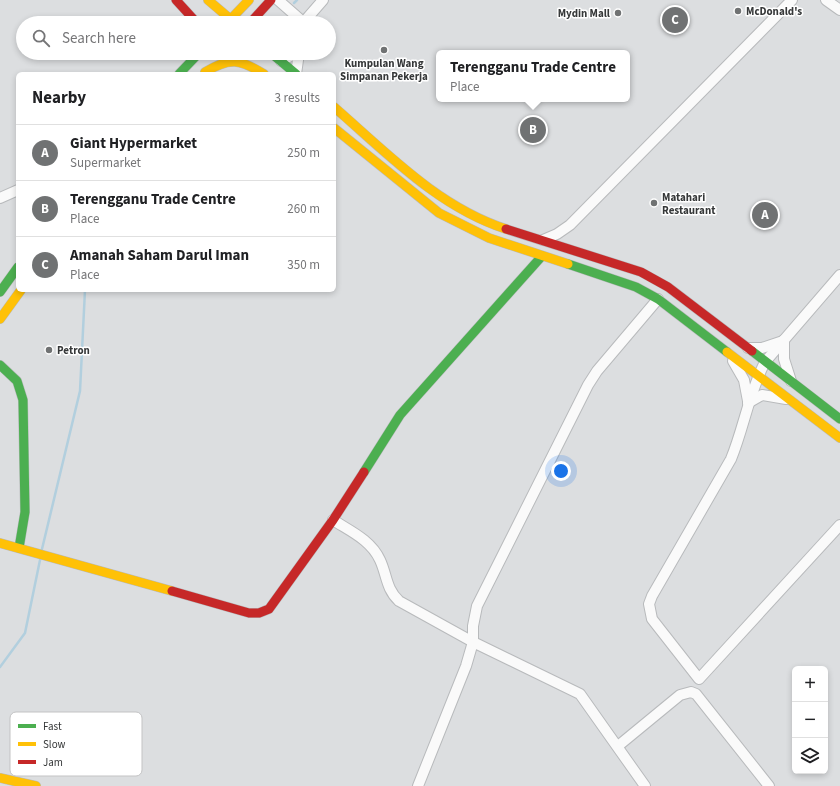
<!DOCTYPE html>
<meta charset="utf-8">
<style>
body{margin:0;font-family:"Source Sans 3",sans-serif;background:#f2f2f2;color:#202124}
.controls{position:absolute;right:12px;bottom:12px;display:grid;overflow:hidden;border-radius:6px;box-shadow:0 2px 6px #0003}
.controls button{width:36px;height:36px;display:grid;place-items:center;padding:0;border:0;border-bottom:1px solid #e0e0e0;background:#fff;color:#202124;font:20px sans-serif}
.you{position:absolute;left:561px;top:471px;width:14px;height:14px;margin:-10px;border:3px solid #fff;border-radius:50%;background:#1a73e8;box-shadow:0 0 0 6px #1a73e833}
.badge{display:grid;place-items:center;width:26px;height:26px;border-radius:50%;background:#707273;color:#fff;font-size:13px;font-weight:700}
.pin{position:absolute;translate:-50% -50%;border:2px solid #fff;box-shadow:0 1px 4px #0006}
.popup{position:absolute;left:436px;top:50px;width:194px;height:52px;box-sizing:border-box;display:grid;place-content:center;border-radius:6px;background:#fff;filter:drop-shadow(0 1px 3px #0005);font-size:13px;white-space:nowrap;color:#757577}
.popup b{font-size:15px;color:#202124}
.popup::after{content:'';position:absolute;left:50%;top:100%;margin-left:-8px;border:8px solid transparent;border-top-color:#fff}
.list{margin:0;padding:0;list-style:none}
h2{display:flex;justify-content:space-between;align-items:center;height:52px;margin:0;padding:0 16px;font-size:17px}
h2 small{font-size:13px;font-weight:400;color:#757577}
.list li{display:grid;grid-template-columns:26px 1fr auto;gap:12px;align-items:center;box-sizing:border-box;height:56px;padding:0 16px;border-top:1px solid #e0e0e0}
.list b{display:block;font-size:15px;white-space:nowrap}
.list p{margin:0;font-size:13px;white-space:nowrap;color:#757577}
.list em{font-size:13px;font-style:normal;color:#757577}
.icon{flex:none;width:22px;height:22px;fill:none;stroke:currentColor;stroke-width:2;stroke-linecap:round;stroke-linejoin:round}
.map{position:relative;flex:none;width:840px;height:786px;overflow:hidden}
.search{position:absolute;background:#fff;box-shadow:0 2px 6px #0003;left:16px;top:16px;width:320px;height:44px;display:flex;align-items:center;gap:10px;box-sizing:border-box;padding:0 14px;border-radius:22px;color:#757577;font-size:15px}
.panel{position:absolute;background:#fff;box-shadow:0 2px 6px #0003;left:16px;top:72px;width:320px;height:220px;border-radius:6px}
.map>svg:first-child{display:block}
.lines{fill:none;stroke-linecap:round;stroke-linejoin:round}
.stream{stroke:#b2cfde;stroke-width:2.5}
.street-casing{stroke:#b8babc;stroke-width:12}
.fast-casing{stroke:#b8babc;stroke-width:10}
.slow-casing{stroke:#b8babc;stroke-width:10}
.jam-casing{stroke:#b8babc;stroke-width:10}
.street{stroke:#fafafa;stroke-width:10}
.fast{stroke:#4caf50;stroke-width:9}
.slow{stroke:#ffc107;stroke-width:9}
.jam{stroke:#c62828;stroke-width:9}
.poi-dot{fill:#707273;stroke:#fff;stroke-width:1.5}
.labels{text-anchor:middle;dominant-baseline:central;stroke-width:3;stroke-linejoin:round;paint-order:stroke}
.poi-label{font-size:11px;font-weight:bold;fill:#363839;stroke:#fff;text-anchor:start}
.key{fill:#fff;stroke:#c3c3c4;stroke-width:1}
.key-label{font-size:11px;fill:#363839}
</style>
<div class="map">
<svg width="840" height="786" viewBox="0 0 840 786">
<rect width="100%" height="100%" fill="#dcdee0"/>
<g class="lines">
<!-- stream -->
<g class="stream">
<path d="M294 3 297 0"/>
<path d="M42 549 80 391 85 290"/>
<path d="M0 667 25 633 40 560"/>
</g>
<!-- street casing -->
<g class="street-casing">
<g id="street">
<path d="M278 0 303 22"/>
<path d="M826 0 840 10"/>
<path d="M303 23 323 0"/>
<path d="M281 61 296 53"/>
<path d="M296 74 299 53"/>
<path d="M0 198 18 190"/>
<path d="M543 240 557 234 570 225 792 0"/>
<path d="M840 275 765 362C749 393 744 427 731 459L652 596 649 604 652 619 699 679 840 525"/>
<path d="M784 340V359L791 381"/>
<path d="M748 348H762L783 341"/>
<path d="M733 361 744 380 748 401"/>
<path d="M748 403 762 395 786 399"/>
<path d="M333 520C350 531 371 540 380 560 387 575 386 589 399 601L473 642 580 694 645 786"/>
<path d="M618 746 680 695 691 692 696 694 769 786"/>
<path d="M418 786 466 666 473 642V626L477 606 588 385 597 371 658 299"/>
</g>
</g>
<!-- fast casing -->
<g class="fast-casing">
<g id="fast">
<path d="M271 53 296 74"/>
<path d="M273 53 275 56"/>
<path d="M179 74 199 53"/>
<path d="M568 264 636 287 658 299 727 352"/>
<path d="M0 292 18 267"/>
<path d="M752 351 840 419"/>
<path d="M0 365 17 381 23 400 25 512 19 548"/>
<path d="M364 472 400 415 542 256"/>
</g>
</g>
<!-- slow casing -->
<g class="slow-casing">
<g id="slow">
<path d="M208 0 235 23"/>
<path d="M227 23 249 0"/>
<path d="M205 72C230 57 240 59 264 74"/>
<path d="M334 107C387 153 438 207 506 229"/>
<path d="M334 128 439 213 489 238 568 264"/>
<path d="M0 319 21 290"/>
<path d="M727 352 840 438"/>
<path d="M0 543 172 591"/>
<path d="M0 778 36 786"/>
</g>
</g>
<!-- jam casing -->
<g class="jam-casing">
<g id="jam">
<path d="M176 0 197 23"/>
<path d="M250 23 271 0"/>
<path d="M506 229 641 272 668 287 752 351"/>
<path d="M172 591 249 613H259L269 609 333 520 364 472"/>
</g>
</g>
<!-- street -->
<use href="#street" class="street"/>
<!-- fast -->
<use href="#fast" class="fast"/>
<!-- slow -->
<use href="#slow" class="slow"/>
<!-- jam -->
<use href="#jam" class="jam"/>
</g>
<!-- markers -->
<g class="poi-dot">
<circle cx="738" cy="11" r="4"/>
<circle cx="618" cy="13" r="4"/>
<circle cx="384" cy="50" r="4"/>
<circle cx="654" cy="203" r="4"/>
<circle cx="49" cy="350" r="4"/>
</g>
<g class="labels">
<!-- poi labels -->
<g class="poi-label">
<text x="746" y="11">McDonald's</text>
<text x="610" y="13" text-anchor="end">Mydin Mall</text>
<text x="384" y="63" text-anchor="middle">Kumpulan Wang<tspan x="384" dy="13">Simpanan Pekerja</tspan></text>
<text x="662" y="197">Matahari<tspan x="662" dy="13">Restaurant</tspan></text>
<text x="57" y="350">Petron</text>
</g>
</g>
<!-- legend -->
<rect x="10" y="712" width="132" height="64" rx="6" class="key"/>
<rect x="18" y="724" width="18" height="4" fill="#4caf50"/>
<rect x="18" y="742" width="18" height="4" fill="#ffc107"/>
<rect x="18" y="760" width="18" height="4" fill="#c62828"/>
<g class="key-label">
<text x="43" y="730">Fast</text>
<text x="43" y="748">Slow</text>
<text x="43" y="766">Jam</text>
</g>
</svg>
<div class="controls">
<button>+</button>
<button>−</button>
<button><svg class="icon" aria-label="layers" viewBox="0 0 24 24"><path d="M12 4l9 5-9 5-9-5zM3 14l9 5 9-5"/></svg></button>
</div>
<div class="you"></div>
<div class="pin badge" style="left:765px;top:215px">A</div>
<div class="pin badge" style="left:533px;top:130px">B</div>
<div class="popup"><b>Terengganu Trade Centre</b>Place</div>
<div class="pin badge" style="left:675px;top:20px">C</div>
<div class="search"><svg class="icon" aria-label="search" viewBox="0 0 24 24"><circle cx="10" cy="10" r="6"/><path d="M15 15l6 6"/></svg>Search here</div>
<section class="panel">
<h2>Nearby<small>3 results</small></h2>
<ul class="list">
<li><span class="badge">A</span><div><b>Giant Hypermarket</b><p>Supermarket</p></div><em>250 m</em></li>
<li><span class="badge">B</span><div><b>Terengganu Trade Centre</b><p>Place</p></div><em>260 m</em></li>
<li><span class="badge">C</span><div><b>Amanah Saham Darul Iman</b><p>Place</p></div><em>350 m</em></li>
</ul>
</section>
</div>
